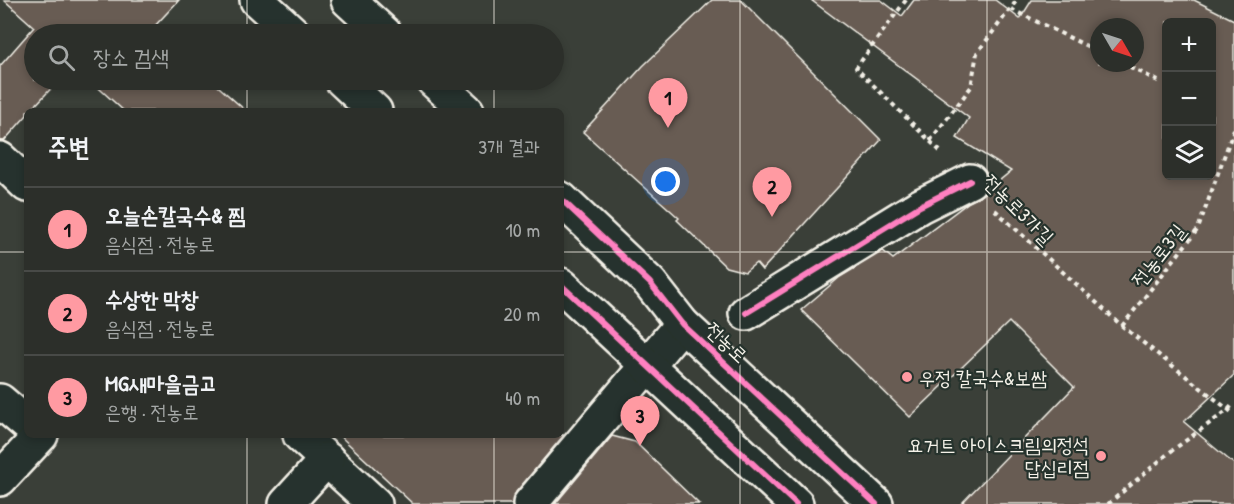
<!DOCTYPE html>
<html lang="ko">
<meta charset="utf-8">
<style>
body{margin:0;font-family:"Patrick Hand","Poor Story",sans-serif;background:#343732;color:#f1f3f6}
.controls{position:absolute;right:18px;top:18px;display:grid;overflow:hidden;border-radius:9px;box-shadow:0 3px 9px #0003}
.controls button{width:54px;height:54px;display:grid;place-items:center;padding:0;border:0;border-bottom:2px solid #484a47;background:#2c2f2a;color:#f1f3f6;font:30px sans-serif}
.compass{position:absolute;left:1090px;top:18px;width:54px;height:54px;border-radius:50%;background:#2c2f2a;box-shadow:0 3px 9px #0003;rotate:129deg}
.you{position:absolute;left:666px;top:182px;width:21px;height:21px;margin:-15px;border:4px solid #fff;border-radius:50%;background:#1a73e8;box-shadow:0 0 0 9px #1a73e833}
.badge{display:grid;place-items:center;width:39px;height:39px;border-radius:50%;background:#ff9aa2;color:#111;font-size:20px;font-weight:700}
.pin{position:absolute;translate:-50% -50px;filter:drop-shadow(0 2px 3px #0008)}
.pin::after{content:'';position:absolute;top:32px;width:21px;height:18px;background:inherit;clip-path:polygon(0 0,100% 0,50% 100%)}
.list{margin:0;padding:0;list-style:none}
h2{display:flex;justify-content:space-between;align-items:center;height:78px;margin:0;padding:0 24px;font-size:26px}
h2 small{font-size:20px;font-weight:400;color:#a6a9a8}
.list li{display:grid;grid-template-columns:39px 1fr auto;gap:18px;align-items:center;box-sizing:border-box;height:84px;padding:0 24px;border-top:2px solid #484a47}
.list b{display:block;font-size:22px;white-space:nowrap}
.list p{margin:0;font-size:20px;white-space:nowrap;color:#a6a9a8}
.list em{font-size:20px;font-style:normal;color:#a6a9a8}
.icon{flex:none;width:33px;height:33px;fill:none;stroke:currentColor;stroke-width:2;stroke-linecap:round;stroke-linejoin:round}
.map{position:relative;flex:none;width:1234px;height:504px;overflow:hidden}
.search{position:absolute;background:#2c2f2a;box-shadow:0 3px 9px #0003;left:24px;top:24px;width:540px;height:66px;display:flex;align-items:center;gap:15px;box-sizing:border-box;padding:0 21px;border-radius:33px;color:#a6a9a8;font-size:22px}
.panel{position:absolute;background:#2c2f2a;box-shadow:0 3px 9px #0003;left:24px;top:108px;width:540px;height:330px;border-radius:9px}
.map>svg:first-child{display:block}
.building{fill:#675b53;stroke:#f4f1e8;stroke-width:1.5;fill-rule:evenodd}
.lines{fill:none;stroke-linecap:round;stroke-linejoin:round}
.street-casing{stroke:#f4f1e8;stroke-width:38}
.secondary-casing{stroke:#f4f1e8;stroke-width:38}
.path{stroke:#f4f1e8;stroke-width:4;stroke-dasharray:4.5 4.5;stroke-linecap:butt}
.street{stroke:#26332d;stroke-width:33}
.secondary{stroke:#26332d;stroke-width:33}
.cycleway-casing{stroke:#26332d;stroke-width:10}
.cycleway{stroke:#ff80c0;stroke-width:6}
.grid{fill:none;stroke:#f4f1e8;stroke-width:1.5;stroke-opacity:0.55}
.poi-dot{fill:#ff9aa2;stroke:#26332d;stroke-width:2}
.labels{text-anchor:middle;dominant-baseline:central;stroke-width:4.5;stroke-linejoin:round;paint-order:stroke}
.street-label{font-size:20px;fill:#f4f1e8;stroke:#26332d}
.poi-label{font-size:20px;fill:#f4f1e8;stroke:#26332d;text-anchor:start}
</style>
<div class="map">
<svg width="1234" height="504" viewBox="0 0 1234 504">
<rect width="100%" height="100%" fill="#3a3f38"/>
<filter id="ink" filterUnits="userSpaceOnUse"><feTurbulence type="fractalNoise" baseFrequency=".0167" numOctaves="2"/><feDisplacementMap in="SourceGraphic" scale="12" xChannelSelector="R" yChannelSelector="G"/><feConvolveMatrix kernelMatrix="1 2 1 2 8 2 1 2 1" color-interpolation-filters="sRGB"/></filter>
<g filter="url(#ink)">
<!-- building -->
<g class="building">
<path d="M4 0H179L153 28 161 34H34V80H59L30 111H27V115L4 141H0V66L34 27Z"/>
<path d="M712 0H741L881 140 762 270 756 263 745 272 726 267 677 220 679 218 583 132 643 66Z"/>
<path d="M811 0H881L902 16 914 0H995L1020 19 1032 0H1194L1234 20V375L1184 422 1234 464V504H961L1074 387 1009 322 910 417 801 310 840 277 883 251 893 259 969 202 979 197 1011 171 957 138 969 118ZM1167 22H1212V176H1167ZM1099 27H1135V63H1099Z"/>
<path d="M90 80H211L246 111H124Z"/>
<path d="M339 435H564L516 492 512 504H413Z"/>
<path d="M612 436 635 442 699 504H555Z"/>
</g>
<g class="lines">
<!-- street casing -->
<g class="street-casing">
<g id="street">
<path d="M0 159 27 185"/>
<path d="M746 313 920 206 970 181"/>
<path d="M0 401 27 424"/>
<path d="M300 435 375 504"/>
<path d="M0 479 41 435"/>
<path d="M286 504 327 459"/>
<path d="M530 504 682 324"/>
</g>
</g>
<!-- secondary casing -->
<g class="secondary-casing">
<g id="secondary">
<path d="M257 0 294 34"/>
<path d="M348 0 385 34"/>
<path d="M342 80 375 111"/>
<path d="M433 80 467 111"/>
<path d="M561 199 650 283 682 324 876 504"/>
<path d="M561 285 796 504"/>
</g>
</g>
<!-- path -->
<g class="path">
<path d="M906 0 856 68 941 152"/>
<path d="M1011 9 1099 52"/>
<path d="M1122 63 1160 82"/>
<path d="M930 141 971 87 977 53 1017 0"/>
<path d="M995 210 1122 326 1234 414"/>
<path d="M1122 326 1198 229 1234 129"/>
<path d="M1108 504 1170 452 1228 410 1234 403"/>
</g>
<!-- street -->
<use href="#street" class="street"/>
<!-- secondary -->
<use href="#secondary" class="secondary"/>
<!-- cycleway casing -->
<g class="cycleway-casing">
<g id="cycleway">
<path d="M561 199 650 283 682 324 876 504"/>
<path d="M561 285 796 504"/>
<path d="M746 313 920 206 970 181"/>
</g>
</g>
<!-- cycleway -->
<use href="#cycleway" class="cycleway"/>
</g>
</g>
<!-- grid -->
<path class="grid" d="M247 0V34M494 0V34M740 0V504M987 0V504M247 80V111M494 80V111M0 252H27M561 252H1234M247 435V504M494 435V504"/>
<!-- markers -->
<g class="poi-dot">
<circle cx="907" cy="377" r="6"/>
<circle cx="1101" cy="456" r="6"/>
</g>
<g class="labels">
<!-- street labels -->
<g class="street-label">
<text transform="translate(1019 209) rotate(45)">전농로3가길</text>
<text transform="translate(1158 255) rotate(-52)">전농로3길</text>
<text transform="translate(727 342) rotate(43)">전농로</text>
</g>
<!-- poi labels -->
<g class="poi-label">
<text x="919" y="377">우정 칼국수&amp;보쌈</text>
<text x="1089" y="444" text-anchor="end">요거트 아이스크림의정석<tspan x="1089" dy="23">답십리점</tspan></text>
</g>
</g>
</svg>
<div class="controls">
<button>+</button>
<button>−</button>
<button><svg class="icon" aria-label="layers" viewBox="0 0 24 24"><path d="M12 4l9 5-9 5-9-5zM3 14l9 5 9-5"/></svg></button>
</div>
<svg class="compass" viewBox="-18 -18 36 36"><path d="M0-13l5 13h-10z" fill="#e53935"/><path d="M0 13l5-13h-10z" fill="#a6a9a8"/></svg>
<div class="you"></div>
<div class="pin badge" style="left:668px;top:128px">1</div>
<div class="pin badge" style="left:772px;top:217px">2</div>
<div class="pin badge" style="left:640px;top:446px">3</div>
<div class="search"><svg class="icon" aria-label="search" viewBox="0 0 24 24"><circle cx="10" cy="10" r="6"/><path d="M15 15l6 6"/></svg>장소 검색</div>
<section class="panel">
<h2>주변<small>3개 결과</small></h2>
<ul class="list">
<li><span class="badge">1</span><div><b>오늘손칼국수&amp; 찜</b><p>음식점 · 전농로</p></div><em>10 m</em></li>
<li><span class="badge">2</span><div><b>수상한 막창</b><p>음식점 · 전농로</p></div><em>20 m</em></li>
<li><span class="badge">3</span><div><b>MG새마을금고</b><p>은행 · 전농로</p></div><em>40 m</em></li>
</ul>
</section>
</div>
